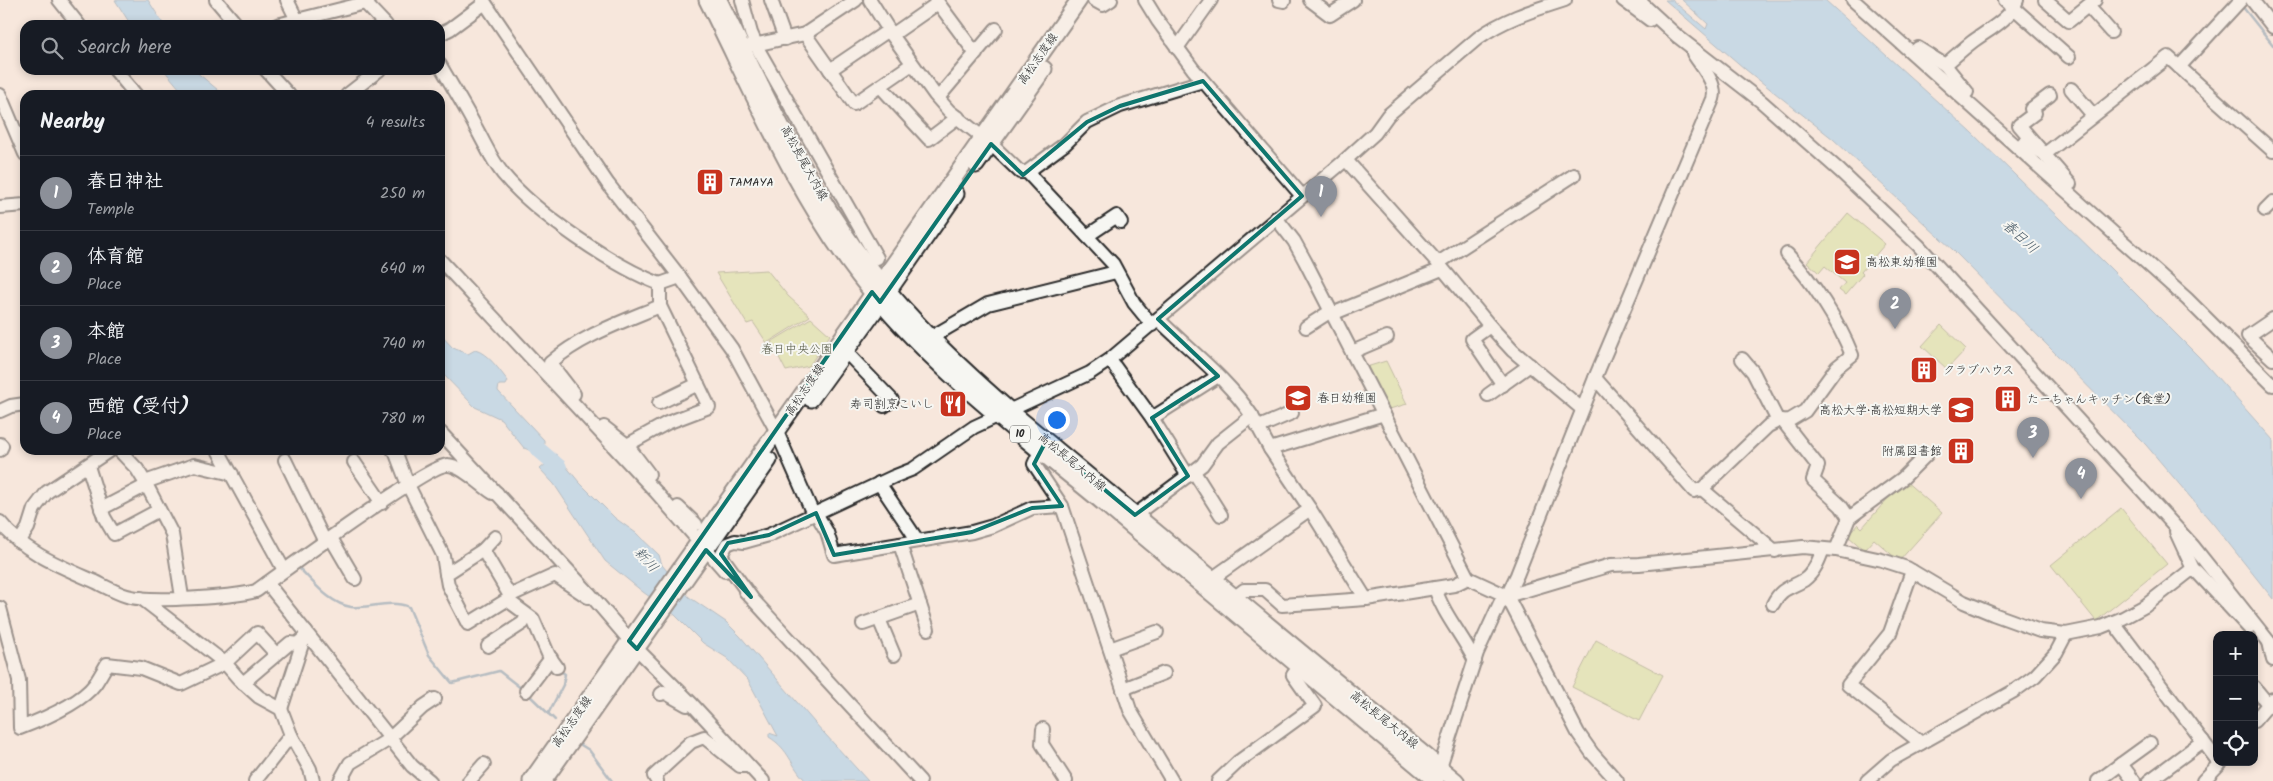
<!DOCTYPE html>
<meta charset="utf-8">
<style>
body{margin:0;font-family:Kalam,"Klee One",sans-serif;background:#20242c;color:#f1f3f6}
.controls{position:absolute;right:15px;bottom:15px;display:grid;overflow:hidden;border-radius:10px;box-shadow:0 2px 8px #0003}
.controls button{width:45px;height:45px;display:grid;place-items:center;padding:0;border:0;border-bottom:1px solid #363941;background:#171b24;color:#f1f3f6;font:25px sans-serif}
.you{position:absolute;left:1056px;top:419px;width:18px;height:18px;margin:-12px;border:4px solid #fff;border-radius:50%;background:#1a73e8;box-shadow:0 0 0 8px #1a73e833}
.badge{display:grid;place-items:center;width:32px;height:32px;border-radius:50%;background:#8c9099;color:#fff;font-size:16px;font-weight:700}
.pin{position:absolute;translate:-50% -41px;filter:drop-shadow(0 1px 2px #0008)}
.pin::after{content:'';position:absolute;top:26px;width:18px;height:15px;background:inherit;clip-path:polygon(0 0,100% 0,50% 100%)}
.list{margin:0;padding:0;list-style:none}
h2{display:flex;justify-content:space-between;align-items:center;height:65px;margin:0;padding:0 20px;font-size:21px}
h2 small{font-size:16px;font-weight:400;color:#9ea1a6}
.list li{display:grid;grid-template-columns:32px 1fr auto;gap:15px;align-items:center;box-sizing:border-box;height:75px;padding:0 20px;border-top:1px solid #363941}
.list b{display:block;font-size:19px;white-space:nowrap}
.list p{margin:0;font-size:16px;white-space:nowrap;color:#9ea1a6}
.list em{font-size:16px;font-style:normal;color:#9ea1a6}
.icon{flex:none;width:28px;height:28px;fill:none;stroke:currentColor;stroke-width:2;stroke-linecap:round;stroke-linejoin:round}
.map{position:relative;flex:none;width:2273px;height:781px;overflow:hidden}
.search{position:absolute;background:#171b24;box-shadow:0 2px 8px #0003;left:20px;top:20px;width:425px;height:55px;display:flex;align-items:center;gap:12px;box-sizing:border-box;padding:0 18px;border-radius:15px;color:#9ea1a6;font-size:19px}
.panel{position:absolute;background:#171b24;box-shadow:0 2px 8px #0003;left:20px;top:90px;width:425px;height:365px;border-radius:15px}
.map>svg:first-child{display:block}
.green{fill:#cfdf92;stroke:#7d855e}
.water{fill:#90c7ee;stroke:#6889a0}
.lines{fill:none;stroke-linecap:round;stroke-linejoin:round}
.stream{stroke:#6889a0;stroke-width:2.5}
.river{stroke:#90c7ee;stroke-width:16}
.minor-casing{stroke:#2b2b2b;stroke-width:16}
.major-casing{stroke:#2b2b2b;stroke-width:19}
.minor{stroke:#f6f6f2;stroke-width:12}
.major{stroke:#f6f6f2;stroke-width:15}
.marked{fill:none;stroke:#0f766e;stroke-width:4;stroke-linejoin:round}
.labels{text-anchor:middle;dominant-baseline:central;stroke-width:4;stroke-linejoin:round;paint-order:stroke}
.shield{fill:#f6f6f2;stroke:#686867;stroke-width:1}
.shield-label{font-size:11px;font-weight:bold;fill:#2b2b2b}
.street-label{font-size:12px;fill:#2b2b2b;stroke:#f6f6f2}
.poi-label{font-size:12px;fill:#2b2b2b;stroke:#f6f6f2;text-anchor:start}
.park-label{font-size:12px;fill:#545845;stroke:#f6f6f2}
.water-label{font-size:14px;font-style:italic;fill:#495a66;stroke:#f6f6f2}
</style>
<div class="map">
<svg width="2273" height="781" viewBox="0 0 2273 781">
<rect width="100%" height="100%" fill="#f7e7dc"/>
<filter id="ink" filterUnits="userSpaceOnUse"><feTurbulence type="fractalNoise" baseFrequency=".02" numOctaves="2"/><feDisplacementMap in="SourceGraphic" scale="10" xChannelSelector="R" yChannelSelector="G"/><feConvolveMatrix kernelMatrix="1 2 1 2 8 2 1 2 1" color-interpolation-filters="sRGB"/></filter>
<g filter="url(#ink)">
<!-- green -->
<g class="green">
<path d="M1848 213 1885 244 1861 272 1863 274 1845 295 1839 290 1845 283 1825 266 1819 273 1807 262Z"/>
<path d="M767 270 788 296 810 316 767 343 753 322 747 324 716 273Z"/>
<path d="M811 318 830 335 809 366 786 371 771 342Z"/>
<path d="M1941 325 1966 349 1947 369 1922 346Z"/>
<path d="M1386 361 1407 404 1386 410 1363 368Z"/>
<path d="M1904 480 1942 513 1899 561 1874 539 1864 550 1848 536 1858 524 1862 528Z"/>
<path d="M2121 508 2167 564 2096 621 2051 565Z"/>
<path d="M1596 640 1663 675 1639 721 1572 687Z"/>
</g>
<!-- water -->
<g class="water">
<path d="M115 0H148L164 25H131Z"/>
<path d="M1665 0H1672L1706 29 1708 24 1682 0H1825L1971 132 2104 262 2200 358 2273 440V599L2214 525 2146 445 1953 250 1833 139 1745 69Z"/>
<path d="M164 70H194L224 95H185Z"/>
<path d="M440 334 453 348 468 354 475 350C488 353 500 371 508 381L506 385H499L498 391 544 440V444L534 452 524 448 501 419 475 407 440 371Z"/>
<path d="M547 451 552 457 556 454 579 482 615 518 636 533 659 555 662 565 689 597 726 622 740 636 814 722 868 781H806C790 765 790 750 769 737V733L778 736 748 680 727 658 703 643 675 615 643 592 605 561 554 484 540 469 547 463 541 455Z"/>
</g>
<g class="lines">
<!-- stream -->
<g class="stream">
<path d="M2242 6 2273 45"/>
<path d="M298 567C313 581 329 604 351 607 370 609 389 599 409 607L429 655 452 683 499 671 522 689"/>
<path d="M528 694 555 720"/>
<path d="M548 714 563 685 565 674 559 670"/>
<path d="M581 745 589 750 612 781"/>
</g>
<!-- river -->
<path class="river" d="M523 432 538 449 559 467"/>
<!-- minor casing -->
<g class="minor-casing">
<g id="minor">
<path d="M59 0 79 25"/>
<path d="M216 0 237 25"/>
<path d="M287 0 297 20"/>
<path d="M483 0 608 184 680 277 732 349 777 432 813 514"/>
<path d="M742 0 751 33 759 51 877 258"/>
<path d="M771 0 785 39"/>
<path d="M856 0 805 34 854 104 880 86"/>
<path d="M870 0 892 35 935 95 949 111 991 144 1020 172H1027L1065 144 1087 122 1120 106 1203 81"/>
<path d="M936 0 976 54"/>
<path d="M1094 0 1103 5 1111 0"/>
<path d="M1145 0 1158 21 1193 69 1302 196"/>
<path d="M1279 0 1284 1"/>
<path d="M1310 0 1330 15 1353 0"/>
<path d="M1623 0 1650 20"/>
<path d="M1638 0 1677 36 1762 102 1840 171 1918 245 2193 546 2273 647"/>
<path d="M1853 0 2187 299 2273 385"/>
<path d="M2005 0 2069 57"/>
<path d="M2045 0 2069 21 2095 0"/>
<path d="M2252 0 2273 27"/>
<path d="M365 3 386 25"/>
<path d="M2088 6 2111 32"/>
<path d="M277 25 365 3 369 0"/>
<path d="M440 34 450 29 485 3"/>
<path d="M892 35 938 3"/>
<path d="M749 46 805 34"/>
<path d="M1177 48 1211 0"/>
<path d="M1918 48 1945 65"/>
<path d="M912 64 880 86 929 139 958 117"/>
<path d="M440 65C452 86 465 107 476 128 485 144 491 159 503 174 535 213 613 266 660 284"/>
<path d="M2179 67 2241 0"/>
<path d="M115 70 136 95"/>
<path d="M266 70 289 95"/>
<path d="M830 70 889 30"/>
<path d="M2071 89 2093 115"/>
<path d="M1967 92 1945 65C1954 57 1963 49 1972 42 1988 30 2011 19 2017 0"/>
<path d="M0 95 25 154"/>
<path d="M347 95 379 70"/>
<path d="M2050 95 2031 109 2035 113 2019 125 2070 184"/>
<path d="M938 98 996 29"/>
<path d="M2023 143 2045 154 2168 57 2273 151"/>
<path d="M1346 160 1438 263 1490 326 1513 351 1582 409"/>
<path d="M1027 172 1113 264 1134 303 1152 325"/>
<path d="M0 207 25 205"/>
<path d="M2265 210 2273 202"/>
<path d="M1276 218 1294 241 1305 261 1468 578"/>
<path d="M1087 236 1117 216 1121 222"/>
<path d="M440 260 656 492 725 571"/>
<path d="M1438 263 1574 175"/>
<path d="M1332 314 1442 269"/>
<path d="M2273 319 2248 336 2273 359"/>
<path d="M1490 326 1472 339 1503 385"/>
<path d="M1306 327 1331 311"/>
<path d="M930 338 988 304 1116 272"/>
<path d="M846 352 892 400 884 406"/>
<path d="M1352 352 1387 337"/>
<path d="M1742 359 1753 372 1778 421"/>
<path d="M1110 360 1152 418 1188 476"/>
<path d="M1595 378 1694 491 1702 489"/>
<path d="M574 394 550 363C581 336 622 322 660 306V284L680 277"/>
<path d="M1488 395 1530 365"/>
<path d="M659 403 698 384"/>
<path d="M0 411 11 406 25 404"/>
<path d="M1252 416 1270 449 1384 414"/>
<path d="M1152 418 1218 376"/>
<path d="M1782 420 1818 466 1813 480 1841 506 1849 518"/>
<path d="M604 427 627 445 649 474"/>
<path d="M1259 427 1292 413"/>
<path d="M440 432 589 593 637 649 692 704 763 781"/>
<path d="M0 444 2 446 0 450"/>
<path d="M627 445 667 423 709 407 660 306"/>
<path d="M1270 449 1310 509 1366 599 1454 585 1468 578 1507 596 1578 733 1592 753 1617 781"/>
<path d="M119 450 137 469 145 482 194 465 232 474"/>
<path d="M218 450 284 570"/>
<path d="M393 450 395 451 408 485 443 555 446 574"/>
<path d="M1040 451 1034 464 1062 506 1130 710 1172 781"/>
<path d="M285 460 325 542"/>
<path d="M354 462 382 503"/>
<path d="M88 466 104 517 114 534 159 510"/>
<path d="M1194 472 1221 515"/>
<path d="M145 482 172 534 182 597"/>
<path d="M879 483 918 541"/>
<path d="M678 507 696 524"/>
<path d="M101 509 147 485"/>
<path d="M816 513 827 532 834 555 972 532 993 526 1032 508 1062 506"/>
<path d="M1135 515 1202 465 1218 443 1252 416C1227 378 1190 351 1158 319"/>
<path d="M0 522C23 552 62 567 96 582 106 587 117 593 127 596 149 603 234 597 256 591 281 573 430 463 448 465 463 466 480 485 493 493H497"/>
<path d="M2176 532 2194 571"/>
<path d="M331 538 355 579"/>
<path d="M19 542 28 528 34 509 47 492 110 450"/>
<path d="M900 544 928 629"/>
<path d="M483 550 495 537"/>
<path d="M1836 550 1849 518 1903 478 1927 454"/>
<path d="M1775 551 1702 489 1768 426 1778 421 1790 420 1805 411 1837 367 1852 355C1838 320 1813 282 1787 254"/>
<path d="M1912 571 1890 633 1848 685 1921 743"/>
<path d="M1213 578 1310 509"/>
<path d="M267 583 412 766 430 781"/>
<path d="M1435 588C1443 614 1463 636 1475 661"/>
<path d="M745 591 920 781"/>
<path d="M1507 596 1611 565 1639 564 1803 547 1836 550 1882 560 1907 568 1964 602 1993 614 2040 631 2066 634 2101 627 2123 618 2145 606 2191 570 2196 571 2249 628"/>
<path d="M751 597 722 557V553L727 544 735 541 744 542 769 535 893 477 913 469 974 427 1090 373 1108 361 1343 162 1375 133 1388 115 1478 38C1504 19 1534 10 1565 0"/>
<path d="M1235 597 1244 590H1265L1282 605 1366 599"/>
<path d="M510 598 468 624 448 585 446 574 483 550 510 596"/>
<path d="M1773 604C1782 587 1789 589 1804 580 1814 573 1819 560 1823 549"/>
<path d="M0 608 19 680 20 728C41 720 81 703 95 684 99 678 103 671 107 664L141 668 181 684 225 663 141 598"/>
<path d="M879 619 894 655"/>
<path d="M2113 622 2217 760"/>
<path d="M863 624 920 604"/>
<path d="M2269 642 2273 660"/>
<path d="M488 646 523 623 527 616"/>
<path d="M1110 649 1157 632"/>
<path d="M557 667 549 656 533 619 510 602 509 596 555 575 588 597"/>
<path d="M243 683 290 643 297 644 304 638"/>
<path d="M2254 687 2268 704"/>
<path d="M1123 689 1164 673"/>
<path d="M526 691 551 658"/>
<path d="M661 694 664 692 687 705"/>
<path d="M281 709 306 632"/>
<path d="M2254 721 2273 699"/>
<path d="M1043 729 1042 744 1066 781"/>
<path d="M291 735 310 769 313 781"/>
<path d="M2121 764 2150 743"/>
<path d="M1437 776 1477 653 1500 603 1507 596 1517 575 1595 378 1713 99C1718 84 1701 66 1693 53"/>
<path d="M255 781 291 735 281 709 259 697 238 678 225 663 257 633 276 654"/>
<path d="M340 781 350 763 388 740 423 707 435 699"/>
<path d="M469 781 484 764"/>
<path d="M657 781 654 776 691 742 704 737 740 766H747"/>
<path d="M1218 781 1238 762 1315 706 1293 675 1300 666"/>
<path d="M1867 781 1891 760 2014 691 2035 676 2056 653 2066 634"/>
<path d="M2098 781 2121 764 2134 781"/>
<path d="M2149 781 2203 741"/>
<path d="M2203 781 2221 762"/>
</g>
</g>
<!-- major casing -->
<g class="major-casing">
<g id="major">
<path d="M707 0C753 92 796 194 859 276 928 366 1019 433 1106 505 1216 596 1326 688 1436 781"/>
<path d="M719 0C757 77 794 159 842 230 889 300 946 355 1009 410L1456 781"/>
<path d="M976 165 1044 69"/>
<path d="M811 399 869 319 956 194"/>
<path d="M544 780 769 460"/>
<path d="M531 781C713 520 896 260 1079 0"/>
</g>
</g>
<!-- minor -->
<use href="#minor" class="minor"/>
<!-- major -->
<use href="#major" class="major"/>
</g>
</g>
<!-- marked area -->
<path d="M0 0H2273V781H0ZM1203 81 1302 196 1158 319 1218 376 1152 418 1188 476 1135 515 1046 441 1034 464 1062 506 1032 508 972 532 834 555 816 513 769 535 728 543 721 554 751 597 706 550 637 649 629 641 872 292 880 302 991 144 1023 175 1087 122 1120 106Z" fill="#f7e7dc" fill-opacity=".55" fill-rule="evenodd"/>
<path class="marked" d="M1203 81 1302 196 1158 319 1218 376 1152 418 1188 476 1135 515 1046 441 1034 464 1062 506 1032 508 972 532 834 555 816 513 769 535 728 543 721 554 751 597 706 550 637 649 629 641 872 292 880 302 991 144 1023 175 1087 122 1120 106Z"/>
<!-- icons -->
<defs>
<g id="building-square" transform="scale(1.4375)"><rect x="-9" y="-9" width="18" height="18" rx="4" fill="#c8321e" stroke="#f6f6f2"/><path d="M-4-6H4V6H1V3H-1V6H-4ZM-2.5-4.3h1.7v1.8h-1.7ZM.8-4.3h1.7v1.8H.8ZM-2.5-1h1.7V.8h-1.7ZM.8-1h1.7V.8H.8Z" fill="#fff"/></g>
<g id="school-square" transform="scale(1.4375)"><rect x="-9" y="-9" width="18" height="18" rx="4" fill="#c8321e" stroke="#f6f6f2"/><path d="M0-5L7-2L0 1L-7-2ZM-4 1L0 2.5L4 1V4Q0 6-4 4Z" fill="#fff"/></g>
<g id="restaurant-square" transform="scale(1.4375)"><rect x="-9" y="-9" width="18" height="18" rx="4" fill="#c8321e" stroke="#f6f6f2"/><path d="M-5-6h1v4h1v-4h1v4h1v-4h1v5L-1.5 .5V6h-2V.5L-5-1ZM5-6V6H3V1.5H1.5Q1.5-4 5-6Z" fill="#fff"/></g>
<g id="university-square" transform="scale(1.4375)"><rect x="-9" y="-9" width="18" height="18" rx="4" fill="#c8321e" stroke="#f6f6f2"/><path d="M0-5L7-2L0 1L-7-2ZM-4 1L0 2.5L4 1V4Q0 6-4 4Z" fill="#fff"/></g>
</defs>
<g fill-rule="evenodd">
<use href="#building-square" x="710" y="182"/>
<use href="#school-square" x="1847" y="262"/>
<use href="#building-square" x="1924" y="370"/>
<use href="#school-square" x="1298" y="398"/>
<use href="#building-square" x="2008" y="399"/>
<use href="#restaurant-square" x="953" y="404"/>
<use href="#university-square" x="1961" y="410"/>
<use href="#building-square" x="1961" y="451"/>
</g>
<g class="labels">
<!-- shield labels -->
<rect class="shield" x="1010" y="425.5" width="20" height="17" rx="4"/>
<g class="shield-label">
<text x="1020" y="434">10</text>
</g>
<!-- street labels -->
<g class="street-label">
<text transform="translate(1038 59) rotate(-55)">高松志度線</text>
<text transform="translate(804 163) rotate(61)">高松長尾大内線</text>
<text transform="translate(805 390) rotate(-56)">高松志度線</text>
<text transform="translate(1072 462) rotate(40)">高松長尾大内線</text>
<text transform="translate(1384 720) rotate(39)">高松長尾大内線</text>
<text transform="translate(572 722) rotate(-55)">高松志度線</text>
</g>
<!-- poi labels -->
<g class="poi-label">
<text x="729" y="182">TAMAYA</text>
<text x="1866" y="262">高松東幼稚園</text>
<text x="1943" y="370">クラブハウス</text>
<text x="1317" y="398">春日幼稚園</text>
<text x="2027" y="399">たーちゃんキッチン(食堂)</text>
<text x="934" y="404" text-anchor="end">寿司割烹こいし</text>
<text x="1942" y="410" text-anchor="end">高松大学·高松短期大学</text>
<text x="1942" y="451" text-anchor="end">附属図書館</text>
</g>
<!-- park labels -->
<g class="park-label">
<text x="797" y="349">春日中央公園</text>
</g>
<!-- water labels -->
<g class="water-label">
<text transform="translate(2020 237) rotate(42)">春日川</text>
<text transform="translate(646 560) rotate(48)">新川</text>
</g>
</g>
</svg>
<div class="controls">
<button>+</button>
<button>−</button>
<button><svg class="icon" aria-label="locate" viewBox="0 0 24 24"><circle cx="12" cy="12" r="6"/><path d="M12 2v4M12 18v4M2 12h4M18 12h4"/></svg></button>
</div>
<div class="you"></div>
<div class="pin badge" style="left:1321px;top:217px">1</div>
<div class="pin badge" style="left:1895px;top:329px">2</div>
<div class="pin badge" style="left:2033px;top:458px">3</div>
<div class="pin badge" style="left:2081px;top:499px">4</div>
<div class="search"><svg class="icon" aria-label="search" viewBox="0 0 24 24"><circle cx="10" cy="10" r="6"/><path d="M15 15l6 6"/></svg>Search here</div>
<section class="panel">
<h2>Nearby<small>4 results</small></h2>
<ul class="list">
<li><span class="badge">1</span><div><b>春日神社</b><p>Temple</p></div><em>250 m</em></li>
<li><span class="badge">2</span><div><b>体育館</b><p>Place</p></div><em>640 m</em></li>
<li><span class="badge">3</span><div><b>本館</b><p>Place</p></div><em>740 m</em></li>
<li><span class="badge">4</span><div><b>西館 (受付)</b><p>Place</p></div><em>780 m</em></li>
</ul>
</section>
</div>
